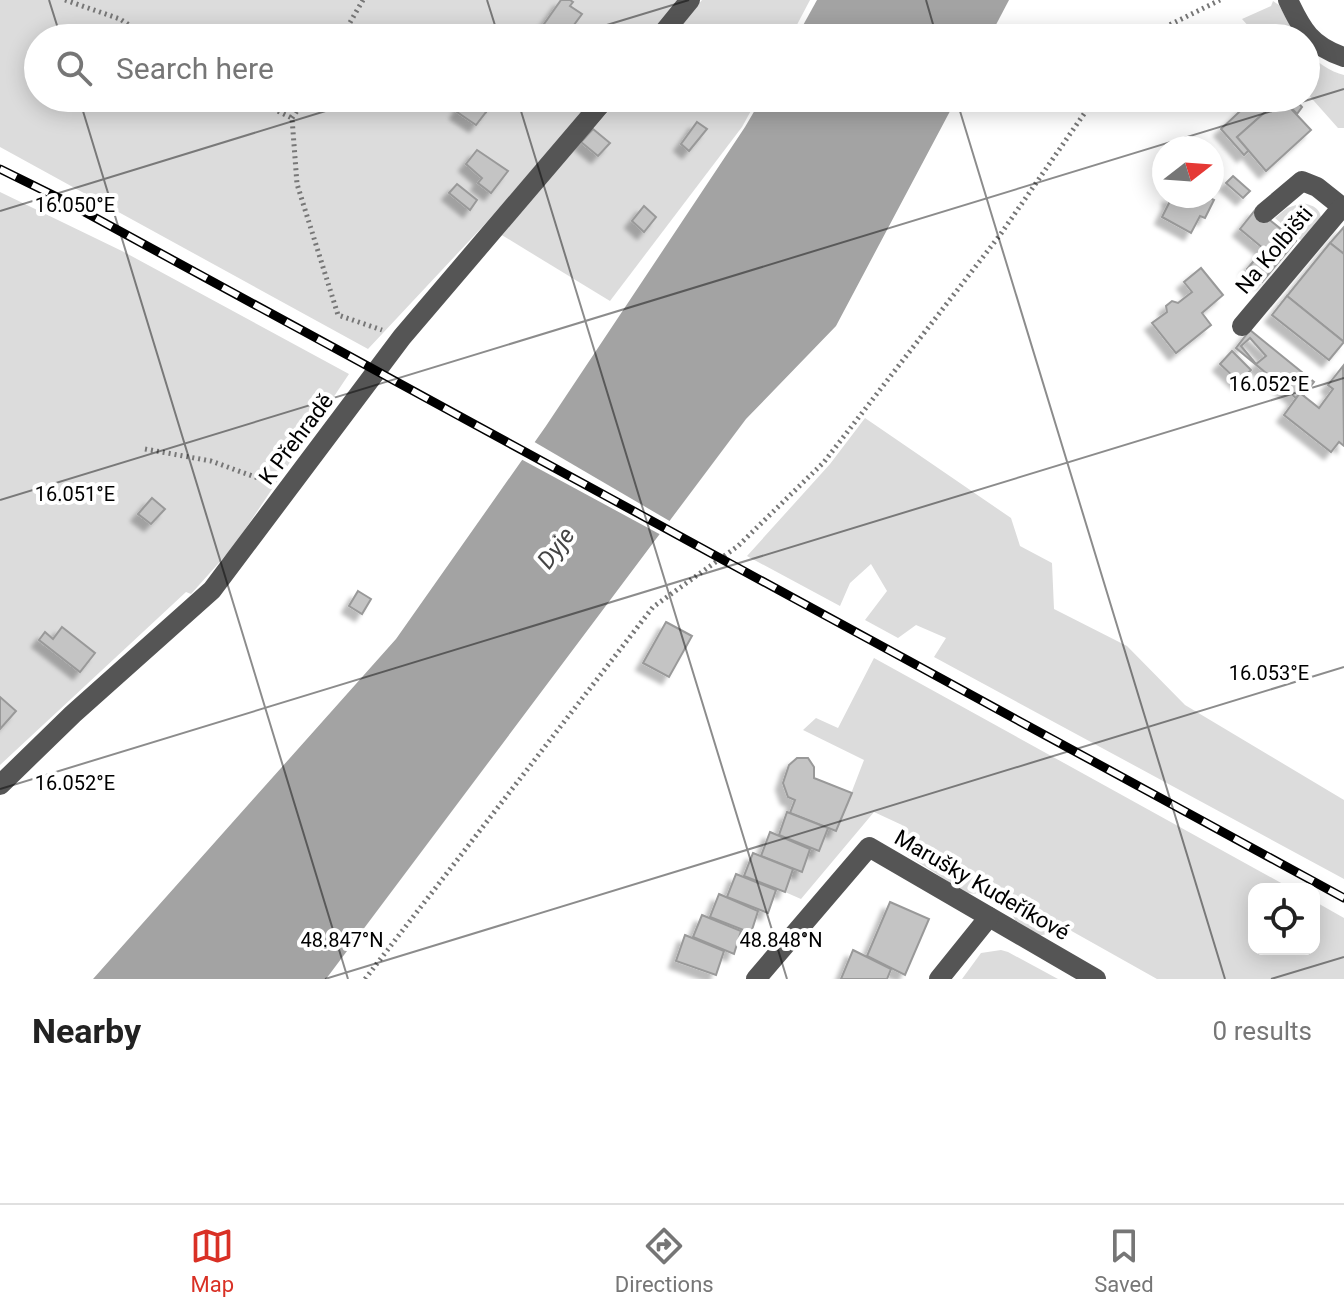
<!DOCTYPE html>
<meta charset="utf-8">
<style>
body{margin:0;font-family:Roboto,sans-serif;background:#f2f2f2;color:#222}
.controls{position:absolute;right:24px;bottom:24px;display:grid;overflow:hidden;border-radius:16px;box-shadow:0 4px 20px #0003}
.controls button{width:72px;height:72px;display:grid;place-items:center;padding:0;border:0;border-bottom:2px solid #e0e0e0;background:#fff;color:#222;font:40px sans-serif}
.compass{position:absolute;left:1152px;top:136px;width:72px;height:72px;border-radius:50%;background:#fff;box-shadow:0 4px 20px #0003;rotate:73deg}
.list{margin:0;padding:0;list-style:none}
h2{display:flex;justify-content:space-between;align-items:center;height:104px;margin:0;padding:0 32px;font-size:34px}
h2 small{font-size:26px;font-weight:400;color:#767676}
.icon{flex:none;width:44px;height:44px;fill:none;stroke:currentColor;stroke-width:2;stroke-linecap:round;stroke-linejoin:round}
.map{position:relative;flex:none;width:1344px;height:979px;overflow:hidden}
.search{position:absolute;background:#fff;box-shadow:0 4px 20px #0003;left:24px;right:24px;top:24px;height:88px;display:flex;align-items:center;gap:20px;box-sizing:border-box;padding:0 28px;border-radius:44px;color:#767676;font-size:30px}
.sheet{height:224px;background:#fff}
nav{display:flex;justify-content:space-around;align-items:center;box-sizing:border-box;height:112px;border-top:2px solid #e0e0e0;background:#fff;font-size:22px;color:#767676}
nav a{display:grid;justify-items:center;gap:4px}
nav .on{color:#d93025}
.map>svg:first-child{display:block}
.green{fill:#dcdcdc}
.water{fill:#a3a3a3}
.pier{fill:#fff}
.building{fill:#c4c4c4;stroke:#999;stroke-width:2;fill-rule:evenodd;filter:url(#shadow)}
.lines{fill:none;stroke-linecap:round;stroke-linejoin:round}
.path{stroke:#777;stroke-width:5;stroke-dasharray:2 4;stroke-linecap:butt}
.minor{stroke:#555;stroke-width:20}
.rail-casing{stroke:#000;stroke-width:9}
.rail{stroke:#fff;stroke-width:6;stroke-dasharray:18;stroke-linecap:butt}
.ticks{fill:none;stroke:#000;stroke-width:2;stroke-opacity:0.45}
.labels{text-anchor:middle;dominant-baseline:central;stroke-width:8;stroke-linejoin:round;paint-order:stroke}
.street-label{font-size:22px;fill:#000;stroke:#fff}
.water-label{font-size:24px;font-style:italic;fill:#444;stroke:#fff}
.ticks-label{font-size:20px;text-anchor:middle;fill:#000;stroke:#fff;stroke-width:8;stroke-linejoin:round;paint-order:stroke}
</style>
<div class="map">
<svg width="1344" height="979" viewBox="0 0 1344 979">
<defs>
<filter id="shadow"><feDropShadow dx="-7" dy="7" stdDeviation="2" flood-color="#0004"/></filter>
</defs>
<rect width="100%" height="100%" fill="#fff"/>
<!-- green -->
<g class="green">
<path d="M0 0H679L646 38H38V98H595L485 224 368 349 0 147Z"/>
<path d="M702 0H810L790 38H671Z"/>
<path d="M1273 1 1279 5 1297 38H1259L1242 19 1271 6Z"/>
<path d="M1306 50C1314 61 1331 72 1344 75V128H1338L1306 92Z"/>
<path d="M620 98H758L742 127 610 301 500 234Z"/>
<path d="M0 192 124 252 349 374 234 546 191 594 186 592 0 765Z"/>
<path d="M1302 203C1312 205 1321 208 1321 220L1303 242 1275 218 1287 208Z"/>
<path d="M865 418 1011 518 1020 546 1052 563 1054 609 1127 646 1185 705 1344 800V879L934 657 946 638 916 625 898 638 865 620 887 591 871 564 850 583 840 606 747 556 830 464Z"/>
<path d="M874 658 1292 889H1254V949H1314V901L1344 918V979H1157L1068 929 1038 936 1018 925 1009 909 1011 899 992 886C982 894 975 895 964 892L903 852C897 843 896 836 902 825L874 812 801 899 785 892 793 869 802 872 810 849 819 850 828 828 837 830 864 760 803 730 816 718 838 728Z"/>
<path d="M1001 950 1008 952 1058 979H962L981 953Z"/>
</g>
<!-- water -->
<g class="water">
<path d="M817 0H1009L989 38H796Z"/>
<path d="M762 98H957L836 326 746 419 326 979H93L396 639 546 426 745 127Z"/>
</g>
<!-- pier -->
<path class="pier" d="M531 440 673 523 663 536 519 458Z"/>
<!-- building -->
<g class="building">
<path d="M561 0H570L573 2 570 6 582 14 568 33 562 29 556 38H542L537 34Z"/>
<path d="M466 98H495L486 112Z"/>
<path d="M1254 98H1281L1237 137 1249 150 1244 155 1221 129Z"/>
<path d="M1281 98 1311 130 1266 171 1237 137Z"/>
<path d="M1282 98H1294L1302 107 1297 114Z"/>
<path d="M465 99 486 112 476 125 457 112Z"/>
<path d="M697 122 707 129 689 151 681 144Z"/>
<path d="M593 129 610 143 598 156 581 142Z"/>
<path d="M477 150 508 171 491 193 478 183 482 178 466 164Z"/>
<path d="M1233 176 1250 191 1243 198 1226 183Z"/>
<path d="M457 184 477 200 470 210 449 193Z"/>
<path d="M1169 196H1206L1214 200 1205 218 1200 216 1191 233 1162 217 1170 201Z"/>
<path d="M644 206 656 217 644 232 632 221Z"/>
<path d="M1256 209 1296 241 1262 282 1247 269 1264 249 1240 229Z"/>
<path d="M1344 227V254L1330 243Z"/>
<path d="M1330 243 1344 254V342L1287 296Z"/>
<path d="M1201 268 1223 295 1202 313 1211 325 1176 353 1152 323 1167 312 1166 306 1172 301 1178 303 1192 292 1184 282Z"/>
<path d="M1287 296 1344 342 1329 360 1272 315Z"/>
<path d="M1250 330 1314 382 1303 396 1300 393 1296 398 1236 348ZM1250 338 1266 356 1256 364 1241 346Z"/>
<path d="M1232 351 1251 370 1239 382 1220 364Z"/>
<path d="M1343 366 1344 446 1339 442 1331 452 1284 415 1300 393 1319 408 1333 389 1328 385Z"/>
<path d="M152 498 165 509 151 524 138 514Z"/>
<path d="M358 591 371 599 362 614 349 606Z"/>
<path d="M666 622 692 636 669 677 643 663Z"/>
<path d="M62 627 95 653 80 672 39 640 45 632 53 639Z"/>
<path d="M0 697 16 711 0 729Z"/>
<path d="M797 758H808L814 767V778L852 793 836 831 790 813 795 800 788 797 783 783 789 765Z"/>
<path d="M787 812 828 828 819 851 779 835Z"/>
<path d="M770 832 810 849 802 872 761 856Z"/>
<path d="M753 853 793 869 785 892 744 876Z"/>
<path d="M736 874 776 890 768 913 727 897Z"/>
<path d="M719 894 758 911 751 933 710 917Z"/>
<path d="M890 902 929 919 905 975 867 956Z"/>
<path d="M702 915 741 931 734 954 693 937Z"/>
<path d="M685 935 724 951 716 975 676 961Z"/>
<path d="M853 950 891 969 887 979H841Z"/>
</g>
<g class="lines">
<!-- path -->
<g class="path">
<path d="M65 0 120 19 149 38"/>
<path d="M341 38 363 0"/>
<path d="M1143 38 1220 0"/>
<path d="M251 98 292 118 297 184 338 315 382 330"/>
<path d="M292 118 306 98"/>
<path d="M145 449 211 461 269 482"/>
<path d="M365 979 653 607 738 546 824 462 1000 235 1095 98"/>
</g>
<!-- minor -->
<g class="minor">
<path d="M1288 0C1302 30 1311 46 1344 57"/>
<path d="M659 38 690 0"/>
<path d="M1264 213 1302 181 1317 187 1342 207"/>
<path d="M1242 326 1342 207 1344 208"/>
<path d="M0 785 73 714 212 590 402 337 606 98"/>
<path d="M756 979 869 847 1096 979"/>
<path d="M939 979 989 917"/>
</g>
<!-- rail casing -->
<g class="rail-casing">
<path id="rail" d="M0 169 59 198 1344 898"/>
</g>
<!-- rail -->
<use href="#rail" class="rail"/>
</g>
<!-- ticks -->
<path class="ticks" d="M49 0 61 38M487 0 499 38M926 0 937 38M564 38 689 0M79 98 348 979M517 98 787 979M956 98 1225 979M0 211 368 98M0 500 1344 89M0 789 1344 378M325 979 1344 667M1271 979 1344 957"/>
<g class="labels">
<!-- street labels -->
<g class="street-label">
<text transform="translate(1274 250) rotate(-50)">Na Kolbišti</text>
<text transform="translate(296 439) rotate(-53)">K Přehradě</text>
<text transform="translate(982 885) rotate(30)">Marušky Kudeříkové</text>
</g>
<!-- water labels -->
<g class="water-label">
<text transform="translate(556 548) rotate(-53)">Dyje</text>
</g>
</g>
<g class="ticks-label">
<text x="75" y="212">16.050°E</text>
<text x="1269" y="391">16.052°E</text>
<text x="75" y="501">16.051°E</text>
<text x="1269" y="680">16.053°E</text>
<text x="75" y="790">16.052°E</text>
<text x="342" y="947">48.847°N</text>
<text x="781" y="947">48.848°N</text>
</g>
</svg>
<div class="controls">
<button><svg class="icon" aria-label="locate" viewBox="0 0 24 24"><circle cx="12" cy="12" r="6"/><path d="M12 2v4M12 18v4M2 12h4M18 12h4"/></svg></button>
</div>
<svg class="compass" viewBox="-18 -18 36 36"><path d="M0-13l5 13h-10z" fill="#e53935"/><path d="M0 13l5-13h-10z" fill="#767676"/></svg>
<div class="search"><svg class="icon" aria-label="search" viewBox="0 0 24 24"><circle cx="10" cy="10" r="6"/><path d="M15 15l6 6"/></svg>Search here</div>
</div>
<section class="sheet">
<h2>Nearby<small>0 results</small></h2>
<ul class="list">
</ul>
</section>
<nav>
<a class="on"><svg class="icon" aria-label="map" viewBox="0 0 24 24"><path d="M3 6l6-2 6 2 6-2v14l-6 2-6-2-6 2zM9 4v14M15 6v14"/></svg>Map</a>
<a><svg class="icon" aria-label="directions" viewBox="0 0 24 24"><path d="M12 3l9 9-9 9-9-9zM9 14v-3h6M13 9l2 2-2 2"/></svg>Directions</a>
<a><svg class="icon" aria-label="saved" viewBox="0 0 24 24"><path d="M7 4h10v16l-5-4-5 4z"/></svg>Saved</a>
</nav>
